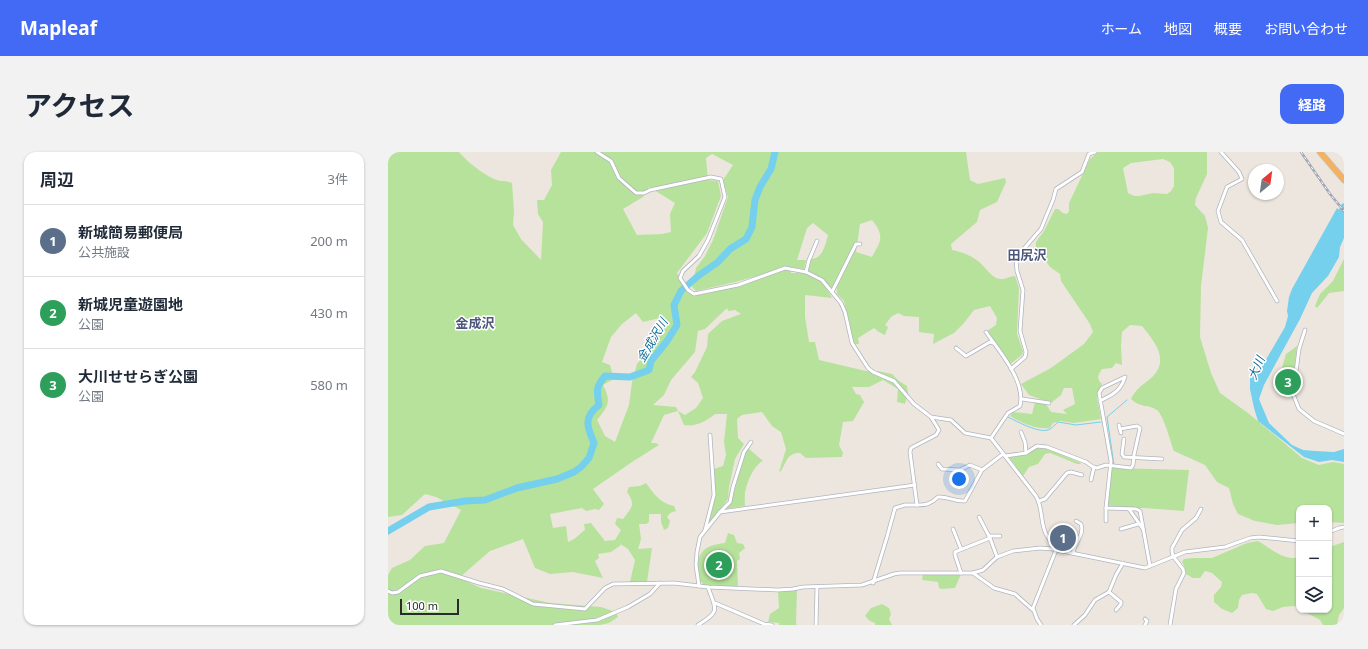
<!DOCTYPE html>
<html lang="ja">
<meta charset="utf-8">
<style>
body{margin:0;font-family:"Noto Sans","Noto Sans JP",sans-serif;background:#f2f2f3;color:#1f2937}
.controls{position:absolute;right:12px;bottom:12px;display:grid;overflow:hidden;border-radius:8px;box-shadow:0 1px 3px #0004}
.controls button{width:36px;height:36px;display:grid;place-items:center;padding:0;border:0;border-bottom:1px solid #e0e1e3;background:#fff;color:#1f2937;font:20px sans-serif}
.compass{position:absolute;left:860px;top:12px;width:36px;height:36px;border-radius:50%;background:#fff;box-shadow:0 1px 3px #0004;rotate:29deg}
.scale{position:absolute;left:12px;bottom:10px;width:59px;box-sizing:border-box;padding-left:4px;border:2px solid #2b2b2b;border-top:0;font-size:11px;line-height:14px;white-space:nowrap;color:#2b2b2b;-webkit-text-stroke:3px #fff;paint-order:stroke}
.you{position:absolute;left:571px;top:327px;width:14px;height:14px;margin:-10px;border:3px solid #fff;border-radius:50%;background:#1a73e8;box-shadow:0 0 0 6px #1a73e833}
.badge{display:grid;place-items:center;width:26px;height:26px;border-radius:50%;background:#436af5;color:#fff;font-size:13px;font-weight:700}
.pin{position:absolute;translate:-50% -50%;border:2px solid #fff;box-shadow:0 1px 4px #0006}
.list{margin:0;padding:0;list-style:none}
h2{display:flex;justify-content:space-between;align-items:center;height:52px;margin:0;padding:0 16px;font-size:17px}
h2 small{font-size:13px;font-weight:400;color:#747a83}
.list li{display:grid;grid-template-columns:26px 1fr auto;gap:12px;align-items:center;box-sizing:border-box;height:72px;padding:0 16px;border-top:1px solid #e0e1e3}
.list b{display:block;font-size:15px;white-space:nowrap}
.list p{margin:0;font-size:13px;white-space:nowrap;color:#747a83}
.list em{font-size:13px;font-style:normal;color:#747a83}
.icon{flex:none;width:22px;height:22px;fill:none;stroke:currentColor;stroke-width:2;stroke-linecap:round;stroke-linejoin:round}
.map{position:relative;flex:none;width:956px;height:473px;overflow:hidden;border-radius:12px}
header{display:flex;align-items:center;gap:24px;box-sizing:border-box;height:56px;padding:0 20px;background:#436af5;color:#fff}
header strong{font-size:19px}
nav{display:flex;gap:22px;margin-inline-start:auto;font-size:14px}
.intro{display:flex;align-items:center;justify-content:space-between;box-sizing:border-box;height:96px;padding:0 24px}
h1{margin:0;font-size:28px}
.button{padding:10px 18px;border-radius:12px;background:#436af5;color:#fff;font-size:14px;font-weight:700}
main{display:flex;gap:24px;padding:0 24px}
aside{flex:1;background:#fff;border-radius:12px;box-shadow:0 1px 3px #0004}
.map>svg:first-child{display:block}
.green{fill:#b6e29c;fill-rule:evenodd}
.water{fill:#74d0ec}
.lines{fill:none;stroke-linecap:round;stroke-linejoin:round}
.stream{stroke:#74d0ec;stroke-width:1}
.river{stroke:#74d0ec;stroke-width:7}
.minor-casing{stroke:#b1b5bf;stroke-width:4.5}
.trunk-casing{stroke:#c8c8c8;stroke-width:7}
.minor{stroke:#fff;stroke-width:3}
.trunk{stroke:#f4b260;stroke-width:5.5}
.rail-casing{stroke:#a1a4b5;stroke-width:2.5}
.rail{stroke:#fff;stroke-width:1;stroke-dasharray:3;stroke-linecap:butt}
.labels{text-anchor:middle;dominant-baseline:central;stroke-width:3;stroke-linejoin:round;paint-order:stroke}
.water-label{font-size:12px;font-style:italic;fill:#116f9a;stroke:#fff}
.quarter-label{font-size:13px;font-weight:bold;fill:#4d577b;stroke:#fff}
</style>
<header>
<strong>Mapleaf</strong>
<nav><a>ホーム</a><a>地図</a><a>概要</a><a>お問い合わせ</a></nav>
</header>
<div class="intro"><h1>アクセス</h1><a class="button">経路</a></div>
<main>
<aside>
<h2>周辺<small>3件</small></h2>
<ul class="list">
<li><span class="badge" style="background:#5c6f8a">1</span><div><b>新城簡易郵便局</b><p>公共施設</p></div><em>200 m</em></li>
<li><span class="badge" style="background:#2e9e5b">2</span><div><b>新城児童遊園地</b><p>公園</p></div><em>430 m</em></li>
<li><span class="badge" style="background:#2e9e5b">3</span><div><b>大川せせらぎ公園</b><p>公園</p></div><em>580 m</em></li>
</ul>
</aside>
<div class="map">
<svg width="956" height="473" viewBox="0 0 956 473">
<rect width="100%" height="100%" fill="#ede6de"/>
<!-- green -->
<g class="green">
<path d="M0 0H71C78 9 95 22 106 27 112 30 118 28 124 31L126 59 125 73 133 87 153 108 155 70 150 62 149 48H156L164 33 163 18 173 0H578L582 28 590 32 617 26 618 30 609 50 592 58 589 70 563 92 564 98C574 100 582 103 590 109 597 114 603 126 612 127 616 128 622 124 627 124L631 136 629 182 635 199 634 203 621 213 599 179 608 173 609 166 602 154 586 158 576 171 566 181 545 192 546 182 531 180V165L516 164 510 161 503 165 497 173 500 175 497 183 491 180 486 176 470 186 471 192H467L463 182 456 149 449 142 448 130 443 137 435 127 420 119 423 107C435 106 437 94 440 83L425 71 419 76 409 108H418L416 117 402 115 347 130 308 139 304 135 308 116 317 104 325 88 340 45 335 28 345 13 324 2 318 6 320 28 330 29 333 44 319 81 289 121 298 139C317 147 321 139 340 136L399 117H403V121H417L434 129 444 146 417 143V165L421 190H427L431 208 478 219H490L504 222 511 229 519 234 520 241 517 252 509 250 510 237 495 228 481 235H464L468 242 472 243 476 250 465 269 455 270 451 293 455 301 454 305 418 306 412 301C399 301 399 309 393 319L391 320 398 297 393 280 384 274 374 260 354 263 349 267 350 286 356 292 347 307 341 335 340 347 320 374 327 345 326 317 335 314 338 303 336 290 339 262H327C319 269 307 275 296 273L290 259 276 263 263 291H268L271 293 244 310 205 337 216 352 211 358 207 357 198 359 194 356 162 362 165 376 178 374 180 390C188 387 191 382 197 378L196 372 203 371 217 389 227 388 233 378 227 372 229 366 235 367C244 355 248 353 239 340L241 335 252 334 258 331C265 341 273 352 286 354L288 359 282 361 279 365 282 369 280 376 276 378 273 370V362H261V370L258 372H251L253 387 250 397 264 396 259 430H242L247 408 240 397 231 391 233 393 223 400 210 402 211 406 207 409 215 426 185 420 162 422 147 416 135 387 102 399 71 426 93 436 162 451 213 455 228 460 230 465 221 471 212 473H0V423L4 416 22 408 37 394 56 391 73 358 48 345 37 342 14 363 0 365ZM261 35 287 51 282 62 283 80 274 82 249 83 235 57 255 45ZM484 68C497 84 493 89 484 105L468 100 472 72ZM339 156 340 159 347 158 353 162 334 169 320 182 319 195 307 220 303 225 310 231 315 246 308 256 297 263 290 259 288 255 265 253 276 243 283 228 307 200 310 179 317 177ZM248 161 255 170 272 166 262 197 249 212 244 230 241 253 227 290 217 284 209 268C220 254 224 250 215 233L224 228V220L222 213 214 210 223 185 234 172Z"/>
<path d="M710 0H819V22L808 46 807 53 817 64 820 76 813 134 812 185 823 221 832 241 860 261 914 306 931 313 945 310 956 312V371L941 370V356H911V371L889 373 867 369 850 362 845 352 841 336 829 330 817 313 786 299C782 289 776 264 769 258 760 252 752 256 743 247 747 238 754 233 762 227 783 209 767 190 754 174L742 173 734 180 733 194 734 213 728 211 724 216 714 217C710 223 708 227 714 232L709 246 713 267 686 271 672 269 665 271 662 276C648 278 634 271 622 264L625 260 644 262 647 250 658 252 663 260 679 262 675 258 687 252 684 236H676L673 243 663 251 641 243 633 232 663 216 696 192 705 180 702 172 673 129 672 122 662 115 648 95V90L656 79 667 57H670L675 61 679 62 681 59V51L702 7ZM775 7 782 10 786 16V34L783 39 779 42 765 41 751 44H746L740 41 735 16 743 11Z"/>
<path d="M956 107V139L941 141 929 156 927 154 932 142 945 129Z"/>
<path d="M909 194 903 245 896 240 893 219 898 202Z"/>
<path d="M654 295 660 297 693 311 692 312H689L662 301 657 302 650 312 641 315 635 324 622 307V305L635 303 649 296Z"/>
<path d="M360 296 375 309C367 312 360 328 358 337 356 342 357 349 357 354L337 357C351 341 348 315 360 296Z"/>
<path d="M724 316 801 318 796 359 756 356H723L719 352Z"/>
<path d="M340 381 346 383 349 391 355 392 357 396 351 401 352 407 349 409 350 435 315 433 314 430 308 429C310 405 309 394 337 391Z"/>
<path d="M870 389C882 396 897 410 911 405V457L907 454 895 455 885 459 878 457 869 442 864 441 854 443 851 448 850 456 844 461 834 457 826 450V443L833 435 834 430 824 421 817 419 812 426H805L798 422 796 413 794 410 796 407 805 406H824L859 391Z"/>
<path d="M956 390V456L951 463 949 473H935L932 468 913 458H941V395Z"/>
<path d="M535 422H573L567 436 554 437 551 436 550 430 534 428Z"/>
<path d="M409 438 408 472 409 473H391V471L380 470 382 462 391 456 390 439Z"/>
<path d="M494 452 501 456 503 462 501 467 504 473H487V471L482 469 477 464 483 456Z"/>
</g>
<!-- water -->
<path class="water" d="M949 56 956 62V86L952 95 951 105 940 124 924 141 912 167 876 233 871 247 881 271 904 293 915 298 927 299 946 300 956 297V310L944 308 931 310 916 305 870 269 866 256 862 237V223L863 221 866 224 869 223 897 175 900 164 899 159 901 145 904 137Z"/>
<g class="lines">
<!-- stream -->
<g class="stream">
<path d="M620 265C630 270 650 281 660 278 665 276 667 272 670 270L688 273 713 270"/>
<path d="M726 313 719 265 739 248"/>
</g>
<!-- river -->
<g class="river">
<path d="M950 67 956 55"/>
<path d="M0 379 41 355 77 349 97 348 129 336 169 327 186 320 193 315 201 306 206 291C199 275 195 265 211 253 209 239 207 236 217 224L242 225 261 218 263 209 279 189 289 173 286 153 293 139 310 124 330 110 342 97 358 87 364 75 367 48 372 35 383 17 387 0"/>
</g>
<!-- minor casing -->
<g class="minor-casing">
<g id="minor">
<path d="M209 0 223 9 231 26 248 41H256L262 38 323 25 333 27 337 45 320 88 311 104 295 119 292 126 300 138 306 142 350 133 397 116 418 120 434 128 453 151 457 160 464 191 480 216 485 220 506 229 526 252 543 265 563 268 577 281 603 286 648 344C655 356 652 370 658 382 661 388 666 392 668 398L645 456 649 467 653 473"/>
<path d="M833 0 851 20 854 27 839 35 830 59 833 70 854 88 889 149"/>
<path d="M418 120 421 108 429 89"/>
<path d="M444 140 468 92H472"/>
<path d="M917 178 911 197 905 242 911 257 926 269 956 282"/>
<path d="M598 180C611 199 638 229 632 254L620 261 603 286"/>
<path d="M568 196 578 204 602 190 605 191"/>
<path d="M623 217 637 205 638 200 632 179 635 138 629 119 628 108 633 100 653 77 665 48 668 37 694 20 701 2 707 0"/>
<path d="M634 247 661 251"/>
<path d="M712 249C725 242 732 240 737 225L714 236 711 241 723 309 718 356 748 357 752 359 762 414"/>
<path d="M543 265 551 278 548 283 523 296 522 300 529 353C538 353 543 352 550 345 560 344 566 350 577 349L594 318 615 302"/>
<path d="M731 273 733 281"/>
<path d="M633 280 637 290 638 301"/>
<path d="M736 287 734 302 736 305 774 307"/>
<path d="M617 304 638 301 649 294 659 295 698 310 705 315 709 316 718 313 743 316 745 313 746 303 752 276 749 274 732 277"/>
<path d="M550 312 554 317 572 318 582 313 594 318"/>
<path d="M703 328 706 315"/>
<path d="M651 349 657 347 679 321 683 320 694 323"/>
<path d="M718 356V369"/>
<path d="M741 357 755 377"/>
<path d="M332 360 527 333"/>
<path d="M591 365 602 386"/>
<path d="M565 377 573 397"/>
<path d="M733 377 750 372"/>
<path d="M317 378 326 343 322 283"/>
<path d="M941 380 951 376 956 375"/>
<path d="M601 384H612"/>
<path d="M685 401C687 390 697 382 693 372L688 369"/>
<path d="M573 421 567 403V400L602 386 609 405"/>
<path d="M585 421 606 436 627 442 645 458"/>
<path d="M485 431 499 385 507 356 517 353H529"/>
<path d="M311 434 308 413 309 400 312 385 332 360 342 350 345 335 356 300 363 290"/>
<path d="M0 439 4 441 10 440 32 424 53 419 91 431 115 437 145 452 197 457 217 436 225 432 286 431 320 435 390 438 405 437 415 435 474 433 506 422 512 421H585L595 418 609 405 625 399 652 396 664 397 757 416 797 400 837 395 862 386 871 385 911 389"/>
<path d="M721 440 733 450V452L728 458"/>
<path d="M327 451 376 472 384 473"/>
<path d="M167 473 209 468 240 455 262 442 272 431"/>
<path d="M310 473C333 459 328 458 320 435"/>
<path d="M428 473 429 435"/>
<path d="M686 473 697 463 707 448 721 440 728 423 735 411"/>
<path d="M757 473 759 469 757 467"/>
<path d="M782 473 788 437 796 421 795 417 785 404 784 400V396L794 378 808 366 813 357"/>
<path d="M953 473 956 470"/>
</g>
</g>
<!-- trunk casing -->
<g class="trunk-casing">
<path id="trunk" d="M932 0 956 28"/>
</g>
<!-- minor -->
<use href="#minor" class="minor"/>
<!-- trunk -->
<use href="#trunk" class="trunk"/>
<!-- rail casing -->
<g class="rail-casing">
<path id="rail" d="M913 0 942 42 956 59"/>
</g>
<!-- rail -->
<use href="#rail" class="rail"/>
</g>
<g class="labels">
<!-- water labels -->
<g class="water-label">
<text transform="translate(264 188) rotate(-59)">金成沢川</text>
<text transform="translate(868 216) rotate(-67)">大川</text>
</g>
<!-- quarter labels -->
<g class="quarter-label">
<text x="639" y="103">田尻沢</text>
<text x="87" y="171">金成沢</text>
</g>
</g>
</svg>
<div class="controls">
<button>+</button>
<button>−</button>
<button><svg class="icon" aria-label="layers" viewBox="0 0 24 24"><path d="M12 4l9 5-9 5-9-5zM3 14l9 5 9-5"/></svg></button>
</div>
<svg class="compass" viewBox="-18 -18 36 36"><path d="M0-13l5 13h-10z" fill="#e53935"/><path d="M0 13l5-13h-10z" fill="#747a83"/></svg>
<div class="scale">100 m</div>
<div class="you"></div>
<div class="pin badge" style="left:675px;top:386px;background:#5c6f8a">1</div>
<div class="pin badge" style="left:331px;top:413px;background:#2e9e5b">2</div>
<div class="pin badge" style="left:900px;top:230px;background:#2e9e5b">3</div>
</div>
</main>
